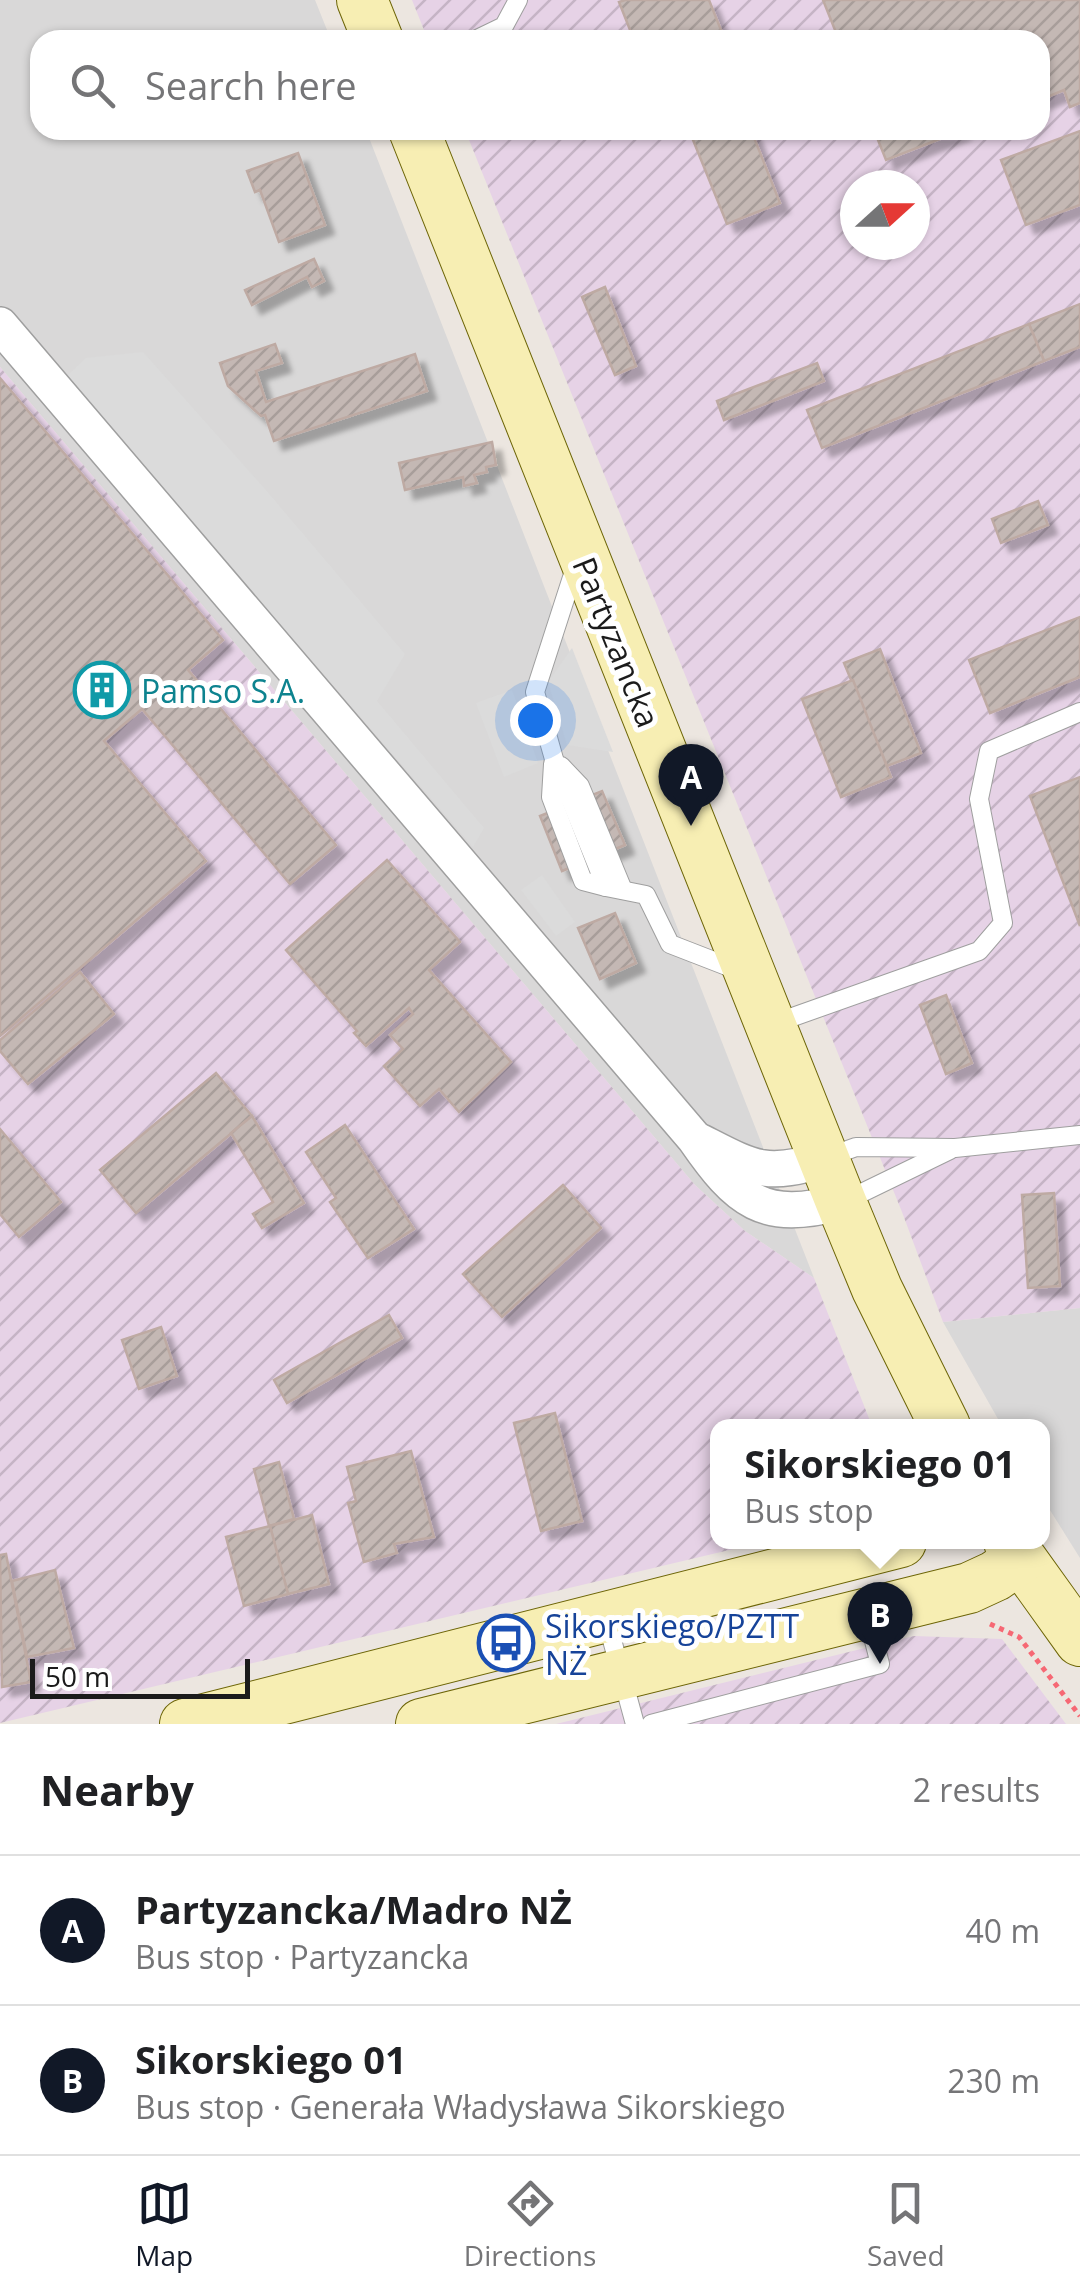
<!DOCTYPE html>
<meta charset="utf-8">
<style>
body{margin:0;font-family:"Open Sans",sans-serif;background:#f2f2f2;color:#202124}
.compass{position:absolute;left:840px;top:170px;width:90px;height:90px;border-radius:50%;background:#fff;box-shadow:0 2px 8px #0004;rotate:69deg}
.scale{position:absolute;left:30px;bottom:25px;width:220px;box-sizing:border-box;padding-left:10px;border:5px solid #1b1b1b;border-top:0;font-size:28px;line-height:35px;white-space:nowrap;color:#1b1b1b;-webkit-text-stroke:8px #fff;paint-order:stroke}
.you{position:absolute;left:535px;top:720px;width:35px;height:35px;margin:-25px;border:8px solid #fff;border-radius:50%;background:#1a73e8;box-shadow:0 0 0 15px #1a73e833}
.badge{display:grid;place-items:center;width:65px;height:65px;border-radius:50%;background:#111827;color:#fff;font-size:32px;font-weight:700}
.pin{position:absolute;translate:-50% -82px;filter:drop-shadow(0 2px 5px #0008)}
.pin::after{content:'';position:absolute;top:52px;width:35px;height:30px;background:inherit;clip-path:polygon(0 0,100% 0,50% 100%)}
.popup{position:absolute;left:710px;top:1419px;width:340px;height:130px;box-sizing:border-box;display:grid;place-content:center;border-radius:20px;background:#fff;filter:drop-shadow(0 2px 8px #0005);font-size:32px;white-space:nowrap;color:#757577}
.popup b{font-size:38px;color:#202124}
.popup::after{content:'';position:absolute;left:50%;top:100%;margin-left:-20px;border:20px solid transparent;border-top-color:#fff}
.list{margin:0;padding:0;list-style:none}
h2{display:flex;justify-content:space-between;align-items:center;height:130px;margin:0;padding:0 40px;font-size:42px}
h2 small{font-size:32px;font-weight:400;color:#757577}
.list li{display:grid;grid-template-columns:65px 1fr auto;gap:30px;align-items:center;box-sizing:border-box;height:150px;padding:0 40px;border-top:2px solid #e0e0e0}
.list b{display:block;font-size:38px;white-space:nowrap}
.list p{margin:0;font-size:32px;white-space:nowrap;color:#757577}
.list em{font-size:32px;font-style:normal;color:#757577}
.icon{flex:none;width:55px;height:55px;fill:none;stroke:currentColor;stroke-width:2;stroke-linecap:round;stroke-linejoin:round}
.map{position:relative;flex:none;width:1080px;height:1724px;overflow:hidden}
.search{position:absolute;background:#fff;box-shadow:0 2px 8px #0004;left:30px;right:30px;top:30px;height:110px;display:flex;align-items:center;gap:25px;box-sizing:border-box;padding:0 35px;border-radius:30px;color:#757577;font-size:38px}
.sheet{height:430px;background:#fff}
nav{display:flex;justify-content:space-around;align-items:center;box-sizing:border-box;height:140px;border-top:2px solid #e0e0e0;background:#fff;font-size:28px;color:#757577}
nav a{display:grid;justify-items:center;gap:5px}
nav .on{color:#111827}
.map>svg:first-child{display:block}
.residential{fill:#d9d8d8}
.industrial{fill:url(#industrial-furrows);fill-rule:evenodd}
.parking{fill:#dbdbdb}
.building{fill:url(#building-hatch);stroke:#beaaa3;stroke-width:2.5;filter:url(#shadow)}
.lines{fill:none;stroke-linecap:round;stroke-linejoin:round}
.lane-casing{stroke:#9f9f9f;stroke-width:20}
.street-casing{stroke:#9f9f9f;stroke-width:38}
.secondary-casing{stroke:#6d6507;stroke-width:52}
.path{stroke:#f66874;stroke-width:5;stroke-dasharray:5 5;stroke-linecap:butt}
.lane{stroke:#fff;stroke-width:18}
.street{stroke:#fff;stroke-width:35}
.secondary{stroke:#f7eeb3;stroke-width:50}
.labels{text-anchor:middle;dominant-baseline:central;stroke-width:10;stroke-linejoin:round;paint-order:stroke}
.street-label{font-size:32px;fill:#1b1b1b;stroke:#fff}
.culture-label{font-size:32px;fill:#0d838f;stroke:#fff;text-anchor:start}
.transit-label{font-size:32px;fill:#164399;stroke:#fff;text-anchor:start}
</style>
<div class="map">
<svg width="1080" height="1724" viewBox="0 0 1080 1724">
<defs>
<pattern id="industrial-furrows" width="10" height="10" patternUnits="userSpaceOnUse" patternTransform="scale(2.5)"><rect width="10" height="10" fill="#e6d2e6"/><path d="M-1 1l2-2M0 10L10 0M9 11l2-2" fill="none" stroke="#c5b4c5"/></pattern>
<pattern id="building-hatch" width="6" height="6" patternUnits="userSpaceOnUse" patternTransform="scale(2.5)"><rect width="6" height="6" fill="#c4b8b4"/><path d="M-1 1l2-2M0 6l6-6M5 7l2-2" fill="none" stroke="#a89e9a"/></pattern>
<filter id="shadow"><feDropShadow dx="9" dy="9" stdDeviation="2.5" flood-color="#0004"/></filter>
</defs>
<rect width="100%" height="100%" fill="#ece6e0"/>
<!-- residential -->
<g class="residential">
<path d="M0 0H315L331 40H40V130H366L814 1278 745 1231 695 1185 0 367Z"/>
<path d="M1080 1308V1558L1043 1499 1042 1426H1002L943 1322Z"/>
</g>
<!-- industrial -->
<g class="industrial">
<path d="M412 0H1080V1308L943 1322 902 1212 465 130H1040V40H428ZM855 185H915V245H855Z"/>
<path d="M0 367 695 1185 745 1231 814 1278 872 1426H718V1542H763L0 1723Z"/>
<path d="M914 1636 1002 1639 1066 1724H556Z"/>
</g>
<!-- parking -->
<g class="parking">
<path d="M143 352 265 489 405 654 377 701 484 828 473 847 66 377 86 358Z"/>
<path d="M572 648 613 752 567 745 548 682Z"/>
<path d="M512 690 538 763 504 777 476 703Z"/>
<path d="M542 875 575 922 556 936 521 890Z"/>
</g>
<!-- building -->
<g class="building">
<path d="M625 0H709L725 40H634L619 2Z"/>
<path d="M823 0H1080V103L1070 107 1064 90 1040 100V40H839Z"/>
<path d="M689 130H751L780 203 727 224Z"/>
<path d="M874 130H963L886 160Z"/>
<path d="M1080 131V205L1026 225 1001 160Z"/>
<path d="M298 153 325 225 279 242 260 190 255 192 247 171Z"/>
<path d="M314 259 324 281 312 287 307 277 252 305 245 290Z"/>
<path d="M605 287 636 366 615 375 582 297Z"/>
<path d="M1080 304V347L1044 361 1029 324Z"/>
<path d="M1029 324 1044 361 822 448 807 410Z"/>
<path d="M275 344 282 363 256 371 266 402 415 354 427 391 274 441 265 415 261 416 228 386 220 363Z"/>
<path d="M817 363 824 381 724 420 717 401Z"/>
<path d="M0 378 223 640 188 670 336 845 290 884 142 709 104 741 206 861 0 1036Z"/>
<path d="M492 442 496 465 486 467 487 472 474 475 477 483 464 486 463 477 405 490 399 463Z"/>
<path d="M1038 501 1048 525 1001 543 992 519Z"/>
<path d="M1080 617V677L990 713 969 660Z"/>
<path d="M880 649 921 753 887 766 844 663Z"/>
<path d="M853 680 891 777 841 797 802 699Z"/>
<path d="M1080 777V926L1030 796Z"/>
<path d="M602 791 625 845 562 871 540 816Z"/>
<path d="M387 860 460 942 429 970 511 1062 459 1112 439 1089 420 1106 384 1066 403 1049 390 1035 413 1014 409 1008 366 1046 354 1033 357 1031 286 950Z"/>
<path d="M615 913 636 963 600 979 578 928Z"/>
<path d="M80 972 114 1014 28 1084 0 1051V1040Z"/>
<path d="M946 995 972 1063 946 1074 920 1005Z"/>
<path d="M216 1073 252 1116 136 1213 100 1170Z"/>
<path d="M252 1116 304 1203 262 1228 253 1214 273 1202 231 1133Z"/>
<path d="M345 1125 414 1229 368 1258 330 1202 336 1198 306 1152Z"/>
<path d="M0 1129 61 1202 19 1237 0 1214Z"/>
<path d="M563 1185 601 1228 502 1317 463 1274Z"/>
<path d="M1054 1193 1060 1286 1028 1288 1022 1195Z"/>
<path d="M389 1315 402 1338 287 1403 274 1380Z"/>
<path d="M161 1327 177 1376 139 1389 122 1340Z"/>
<path d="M555 1413 582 1521 541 1531 514 1423Z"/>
<path d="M411 1451 434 1537 394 1544 397 1553 364 1562 348 1503 356 1501 347 1467Z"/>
<path d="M279 1462 294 1519 269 1526 254 1469Z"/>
<path d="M312 1515 329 1584 288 1594 270 1526Z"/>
<path d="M270 1526 288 1594 244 1606 226 1537Z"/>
<path d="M6 1554 31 1682 2 1687 0 1555Z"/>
<path d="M55 1570 74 1648 27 1657 12 1581Z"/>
</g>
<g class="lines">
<!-- lane casing -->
<g class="lane-casing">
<g id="lane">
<path d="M475 40 504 26 518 0"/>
<path d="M576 565 535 692 554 759 606 887 646 895 670 944 737 970"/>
<path d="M553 764 551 797 583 881 606 887"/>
<path d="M561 766 580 786 623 890"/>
<path d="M773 1024 979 951 1003 923 979 799 989 751 1080 712"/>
<path d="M828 1157 856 1147 955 1148 1080 1135"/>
<path d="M843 1202 950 1150"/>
<path d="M606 1618 635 1724"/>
<path d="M651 1724 880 1664 868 1618"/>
</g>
</g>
<!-- street casing -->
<g class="street-casing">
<g id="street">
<path d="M0 325 695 1139C738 1201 763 1223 841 1202"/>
<path d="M701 1142C752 1168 766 1178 824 1159"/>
</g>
</g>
<!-- secondary casing -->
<g class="secondary-casing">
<g id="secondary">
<path d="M362 0 378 40"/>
<path d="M414 130 841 1202 877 1289 945 1426"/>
<path d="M1009 1542 1080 1641"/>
<path d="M185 1724 901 1542"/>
<path d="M421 1724 969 1588 995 1576 1020 1559"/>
</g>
</g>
<!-- path -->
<path class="path" d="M990 1624 1019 1637 1080 1716"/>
<!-- lane -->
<use href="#lane" class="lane"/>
<!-- street -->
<use href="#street" class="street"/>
<!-- secondary -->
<use href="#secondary" class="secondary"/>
</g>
<!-- icons -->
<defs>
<g id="building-ring" transform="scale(2.875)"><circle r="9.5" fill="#fff" stroke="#0f9aa8" stroke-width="1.5"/><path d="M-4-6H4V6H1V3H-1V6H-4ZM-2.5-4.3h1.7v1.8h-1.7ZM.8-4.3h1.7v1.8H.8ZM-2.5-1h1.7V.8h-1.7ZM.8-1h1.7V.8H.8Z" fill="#0f9aa8"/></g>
<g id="bus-ring" transform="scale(2.875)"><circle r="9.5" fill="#fff" stroke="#1a4fb4" stroke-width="1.5"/><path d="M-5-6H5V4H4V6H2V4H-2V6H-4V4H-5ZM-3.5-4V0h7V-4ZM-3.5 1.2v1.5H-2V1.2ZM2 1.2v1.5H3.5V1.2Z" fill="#1a4fb4"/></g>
</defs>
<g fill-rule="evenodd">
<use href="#building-ring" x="102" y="690"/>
<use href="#bus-ring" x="506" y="1643"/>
</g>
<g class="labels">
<!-- street labels -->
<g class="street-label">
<text transform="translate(617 642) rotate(68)">Partyzancka</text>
</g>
<!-- culture labels -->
<g class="culture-label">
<text x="141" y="690">Pamso S.A.</text>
</g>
<!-- transit labels -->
<g class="transit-label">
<text x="545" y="1625">Sikorskiego/PZTT<tspan x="545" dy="37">NŻ</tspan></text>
</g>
</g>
</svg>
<svg class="compass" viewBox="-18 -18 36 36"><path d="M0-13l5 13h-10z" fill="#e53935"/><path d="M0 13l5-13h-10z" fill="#757577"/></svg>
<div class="scale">50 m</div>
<div class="you"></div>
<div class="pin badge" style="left:691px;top:826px">A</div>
<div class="pin badge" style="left:880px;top:1664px">B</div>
<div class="popup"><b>Sikorskiego 01</b>Bus stop</div>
<div class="search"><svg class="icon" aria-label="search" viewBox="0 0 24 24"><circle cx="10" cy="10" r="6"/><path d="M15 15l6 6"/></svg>Search here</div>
</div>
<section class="sheet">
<h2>Nearby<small>2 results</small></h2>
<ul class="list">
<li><span class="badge">A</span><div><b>Partyzancka/Madro NŻ</b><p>Bus stop · Partyzancka</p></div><em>40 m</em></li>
<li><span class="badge">B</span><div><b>Sikorskiego 01</b><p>Bus stop · Generała Władysława Sikorskiego</p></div><em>230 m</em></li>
</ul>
</section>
<nav>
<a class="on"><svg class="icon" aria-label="map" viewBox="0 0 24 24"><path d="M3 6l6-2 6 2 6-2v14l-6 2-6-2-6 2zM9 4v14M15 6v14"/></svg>Map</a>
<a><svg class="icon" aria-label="directions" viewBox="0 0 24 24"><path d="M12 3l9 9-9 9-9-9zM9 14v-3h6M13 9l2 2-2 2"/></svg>Directions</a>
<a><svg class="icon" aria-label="saved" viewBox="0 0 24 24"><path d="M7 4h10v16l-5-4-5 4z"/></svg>Saved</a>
</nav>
